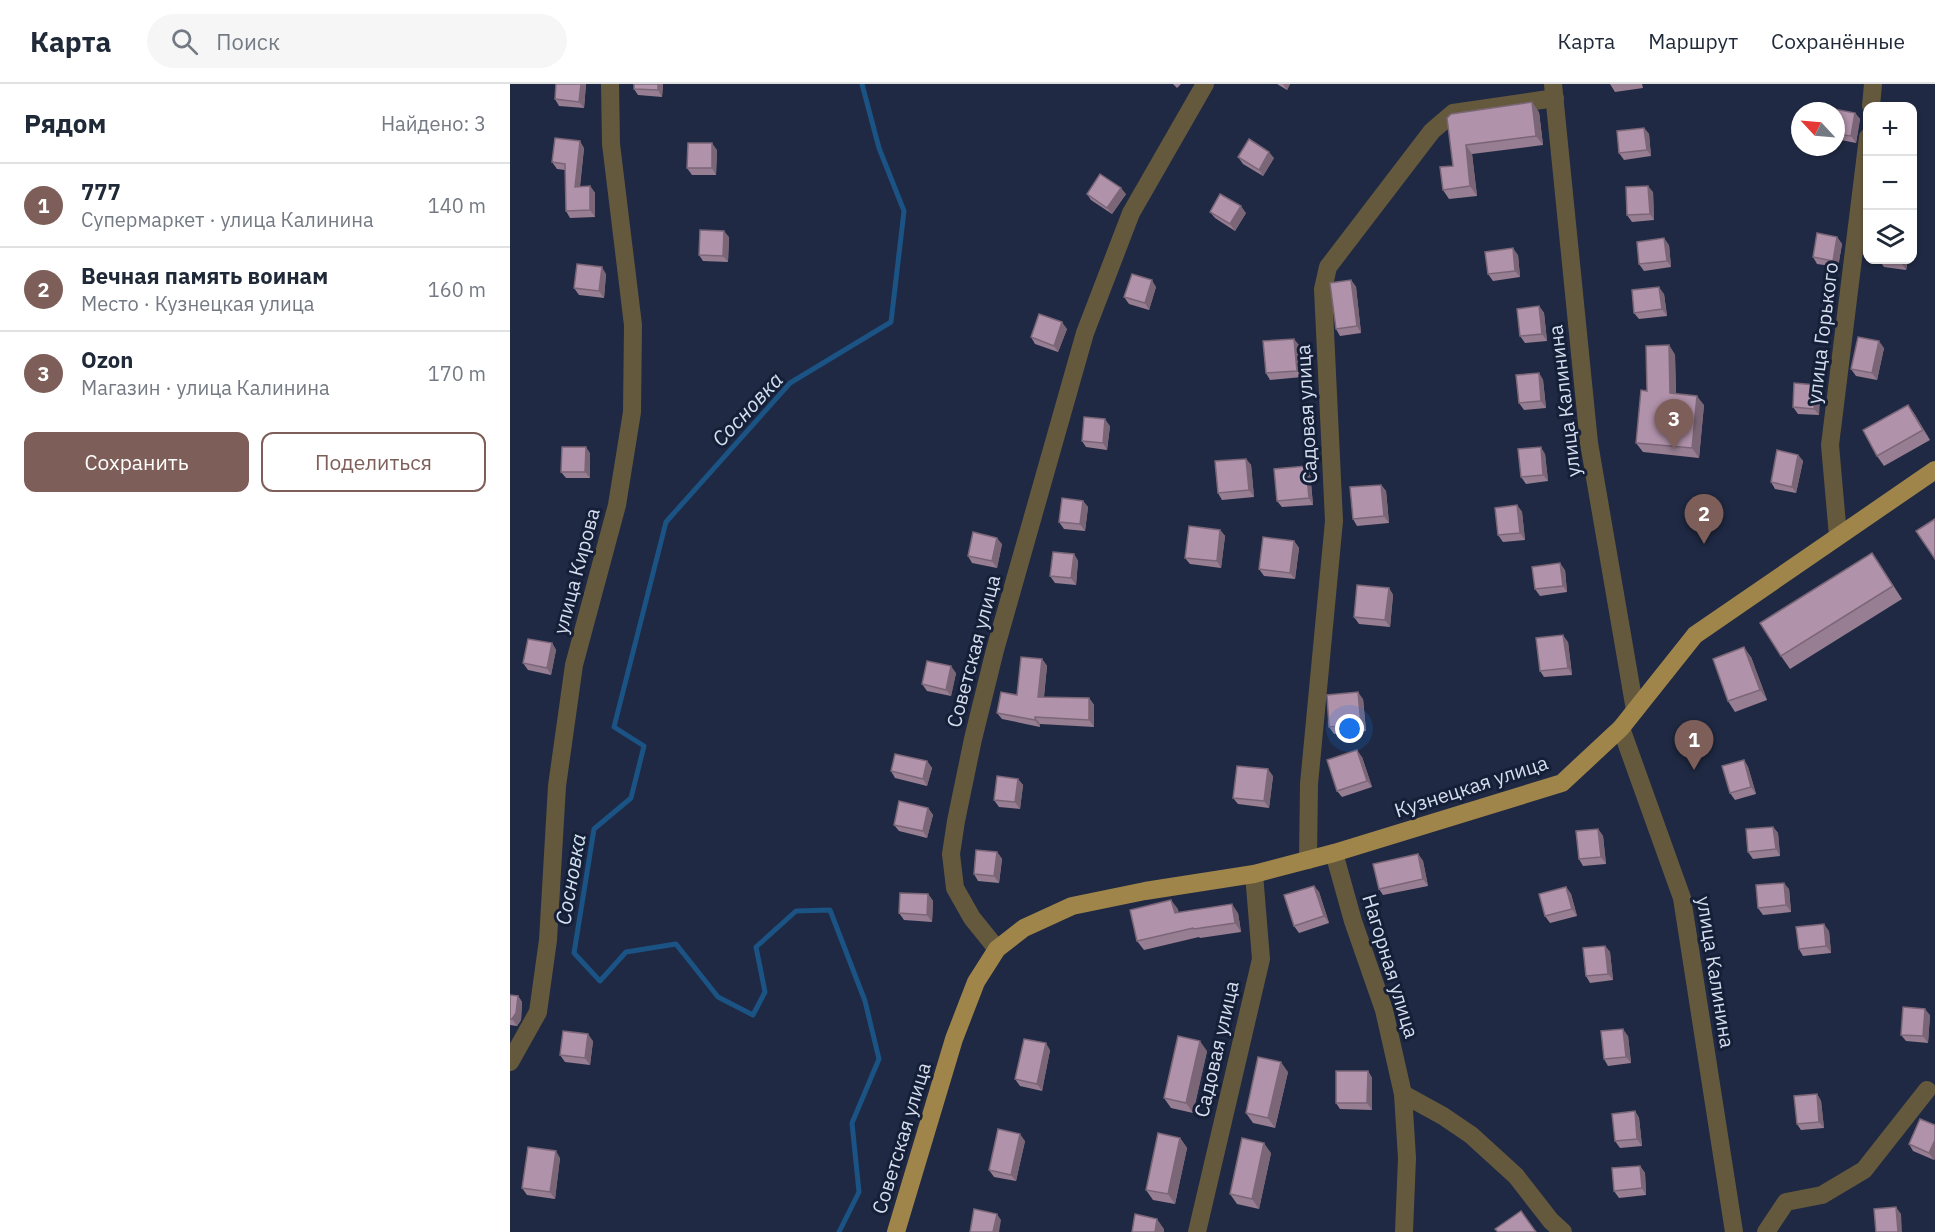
<!DOCTYPE html>
<html lang="ru">
<meta charset="utf-8">
<style>
body{margin:0;font-family:"IBM Plex Sans",sans-serif;background:#f6f6f7;color:#1f2937}
.controls{position:absolute;right:18px;top:18px;display:grid;overflow:hidden;border-radius:12px;box-shadow:0 2px 4px #0004}
.controls button{width:54px;height:54px;display:grid;place-items:center;padding:0;border:0;border-bottom:2px solid #e0e1e3;background:#fff;color:#1f2937;font:30px sans-serif}
.compass{position:absolute;left:1281px;top:18px;width:54px;height:54px;border-radius:50%;background:#fff;box-shadow:0 2px 4px #0004;rotate:296deg}
.you{position:absolute;left:840px;top:645px;width:21px;height:21px;margin:-15px;border:4px solid #fff;border-radius:50%;background:#1a73e8;box-shadow:0 0 0 9px #1a73e833}
.badge{display:grid;place-items:center;width:39px;height:39px;border-radius:50%;background:#7e5e59;color:#fff;font-size:20px;font-weight:700}
.pin{position:absolute;translate:-50% -50px;filter:drop-shadow(0 2px 3px #0008)}
.pin::after{content:'';position:absolute;top:32px;width:21px;height:18px;background:inherit;clip-path:polygon(0 0,100% 0,50% 100%)}
.list{margin:0;padding:0;list-style:none}
h2{display:flex;justify-content:space-between;align-items:center;height:78px;margin:0;padding:0 24px;font-size:26px}
h2 small{font-size:20px;font-weight:400;color:#747a83}
.list li{display:grid;grid-template-columns:39px 1fr auto;gap:18px;align-items:center;box-sizing:border-box;height:84px;padding:0 24px;border-top:2px solid #e0e1e3}
.list b{display:block;font-size:22px;white-space:nowrap}
.list p{margin:0;font-size:20px;white-space:nowrap;color:#747a83}
.list em{font-size:20px;font-style:normal;color:#747a83}
.actions{display:flex;gap:12px;padding:18px 24px}
.actions a{flex:1;padding:14px 0;border:2px solid #7e5e59;border-radius:12px;text-align:center;font-size:21px;color:#7e5e59}
.actions .main{background:#7e5e59;color:#fff}
.icon{flex:none;width:33px;height:33px;fill:none;stroke:currentColor;stroke-width:2;stroke-linecap:round;stroke-linejoin:round}
.map{position:relative;flex:none;width:1425px;height:1148px;overflow:hidden}
header{display:flex;align-items:center;gap:36px;box-sizing:border-box;height:84px;padding:0 30px;background:#fff;border-bottom:2px solid #e0e1e3}
header strong{font-size:28px}
nav{display:flex;gap:33px;margin-inline-start:auto;font-size:21px}
.search{width:420px;height:54px;background:#f6f6f7;display:flex;align-items:center;gap:15px;box-sizing:border-box;padding:0 21px;border-radius:33px;color:#747a83;font-size:22px}
main{display:flex}
aside{flex:1;background:#fff}
.map>svg:first-child{display:block}
.lines{fill:none;stroke-linecap:round;stroke-linejoin:round}
.stream{stroke:#1a5384;stroke-width:5}
.minor{stroke:#65593d;stroke-width:18}
.major{stroke:#9f854a;stroke-width:18}
.wall{fill:#977e92}
.shaded-wall{fill:#7b6677}
.building{fill:#b092aa;stroke:#7b6677;stroke-width:1.5}
.labels{text-anchor:middle;dominant-baseline:central;stroke-width:6;stroke-linejoin:round;paint-order:stroke}
.street-label{font-size:20px;fill:#d5ddee;stroke:#152038}
.water-label{font-size:21px;font-style:italic;fill:#d2e1f0;stroke:#152038}
</style>
<header>
<strong>Карта</strong>
<div class="search"><svg class="icon" aria-label="search" viewBox="0 0 24 24"><circle cx="10" cy="10" r="6"/><path d="M15 15l6 6"/></svg>Поиск</div>
<nav><a>Карта</a><a>Маршрут</a><a>Сохранённые</a></nav>
</header>
<main>
<aside>
<h2>Рядом<small>Найдено: 3</small></h2>
<ul class="list">
<li><span class="badge">1</span><div><b>777</b><p>Супермаркет · улица Калинина</p></div><em>140 m</em></li>
<li><span class="badge">2</span><div><b>Вечная память воинам</b><p>Место · Кузнецкая улица</p></div><em>160 m</em></li>
<li><span class="badge">3</span><div><b>Ozon</b><p>Магазин · улица Калинина</p></div><em>170 m</em></li>
</ul>
<div class="actions"><a class="main">Сохранить</a><a>Поделиться</a></div>
</aside>
<div class="map">
<svg width="1425" height="1148" viewBox="0 0 1425 1148">
<rect width="100%" height="100%" fill="#1f2943"/>
<g class="lines">
<!-- stream -->
<path class="stream" d="M329 1148 349 1108 342 1039 369 975 355 917 320 826 286 827 246 863 255 908 243 931 208 913 166 860 116 868 90 897 64 869 84 745 121 714 134 662 104 643 156 438 280 299 381 238 394 127 369 64 352 0"/>
<!-- minor -->
<g class="minor">
<path d="M1043 0 1079 359 1125 626"/>
<path d="M1361 22 1363 0"/>
<path d="M1328 452 1320 361 1358 53"/>
<path d="M1111 644 1172 814 1224 1148"/>
<path d="M824 769 843 837 874 926 893 1010 897 1074 894 1148"/>
<path d="M798 776 799 700 824 437 813 205 818 183 922 47 943 29 1045 14"/>
<path d="M487 865 462 834 445 804 441 770 446 737 463 655 485 566 575 249 621 129 695 0"/>
<path d="M0 978 28 928 38 856 47 702 64 581 107 421 122 328 123 241 101 60 100 0"/>
<path d="M893 1010 933 1032 961 1051 1006 1092 1041 1137 1053 1148"/>
<path d="M687 1148 751 875 744 790"/>
<path d="M1256 1148 1276 1118 1312 1111 1354 1086 1417 1006"/>
</g>
<!-- major -->
<path class="major" d="M386 1148 444 955 466 898 487 865 514 844 562 822 635 807 744 790 824 769 1052 699 1111 644 1185 551 1425 386"/>
</g>
<!-- wall -->
<g class="wall">
<path d="M46 0H76L74 24 49 22 45 15Z"/>
<path d="M124 0H153L152 13 128 11 124 5Z"/>
<path d="M663 0H671L667 4Z"/>
<path d="M767 0H780L777 6Z"/>
<path d="M1100 0H1132L1133 4 1105 8Z"/>
<path d="M1326 27 1345 29 1350 35 1346 59 1326 55Z"/>
<path d="M1029 28 1033 61 962 70 967 112 939 115 933 106 943 82 941 30Z"/>
<path d="M1134 44 1139 50 1141 72 1114 76 1109 69Z"/>
<path d="M74 64 70 103 80 102 85 109V133L60 134 56 127 55 86 47 85 42 78Z"/>
<path d="M207 66 206 91H182L177 84Z"/>
<path d="M728 73 764 74 753 92 733 80Z"/>
<path d="M1143 108 1144 136 1122 138 1117 131Z"/>
<path d="M577 110H616L602 130 581 116Z"/>
<path d="M700 128 736 129 725 147 705 134Z"/>
<path d="M219 153 218 178 193 177 189 171Z"/>
<path d="M1327 153 1332 160 1328 183 1307 180 1303 173Z"/>
<path d="M1159 161 1161 183 1134 187 1129 180Z"/>
<path d="M1008 171 1010 193 983 197 978 190Z"/>
<path d="M1369 176H1398L1396 186 1374 183Z"/>
<path d="M96 190 94 214 69 211 64 204Z"/>
<path d="M841 196 846 203 851 249 830 252 826 245Z"/>
<path d="M646 203 639 226 619 220 614 213Z"/>
<path d="M1154 210 1157 232 1129 235 1124 229Z"/>
<path d="M1029 222 1034 229 1037 257 1015 259 1010 252Z"/>
<path d="M557 245 548 268 525 260 521 253Z"/>
<path d="M789 261 792 293 760 296 756 289Z"/>
<path d="M1159 261 1165 271 1166 310 1194 321 1189 374 1133 368 1126 359 1137 307Z"/>
<path d="M1374 264 1367 296 1346 292 1341 285Z"/>
<path d="M1029 289 1033 296 1036 324 1014 326 1009 319Z"/>
<path d="M1306 301 1310 307 1309 331 1288 330 1283 323Z"/>
<path d="M1398 321 1405 331 1420 356 1374 382 1367 372Z"/>
<path d="M600 342 597 366 576 363 572 357Z"/>
<path d="M80 369V394H56L51 388Z"/>
<path d="M1035 370 1038 397 1016 400 1011 393Z"/>
<path d="M1288 371 1293 377 1286 409 1265 405 1261 398Z"/>
<path d="M736 375 741 381 744 413 712 416 708 409Z"/>
<path d="M800 389 803 421 772 423 767 417Z"/>
<path d="M871 401 876 407 879 439 847 442 843 435Z"/>
<path d="M573 417 578 423 575 447 554 445 549 438Z"/>
<path d="M1007 421 1012 428 1015 456 993 458 988 451Z"/>
<path d="M710 446 715 452 711 484 680 480 675 474Z"/>
<path d="M784 457 789 464 785 495 754 492 749 485Z"/>
<path d="M492 460 487 484 462 479 458 472Z"/>
<path d="M1362 469 1392 515 1280 585 1271 572Z"/>
<path d="M564 470 568 477 566 501 545 499 540 492Z"/>
<path d="M1055 486 1057 508 1030 512 1025 505Z"/>
<path d="M879 504 883 511 880 543 849 540 844 533Z"/>
<path d="M1058 558 1062 591 1034 593 1030 587Z"/>
<path d="M42 559 46 566 41 591 18 586 13 579Z"/>
<path d="M1241 573 1257 616 1225 628 1218 617Z"/>
<path d="M532 575 537 582 534 613 579 614 584 621V643L530 640V643L492 635 487 629 507 611Z"/>
<path d="M446 589 441 612 417 607 412 600Z"/>
<path d="M853 615 856 647 824 650 819 643Z"/>
<path d="M852 673 862 703 832 713 827 707Z"/>
<path d="M1234 676 1238 683 1246 710 1225 716 1220 709Z"/>
<path d="M417 677 422 684 417 702 385 694 381 687Z"/>
<path d="M763 692 759 724 728 720 723 714Z"/>
<path d="M508 695 513 701 510 725 489 723 484 716Z"/>
<path d="M418 724 423 731 417 754 389 747 384 741Z"/>
<path d="M1263 743 1268 749 1270 772 1243 775 1238 768Z"/>
<path d="M1088 745 1093 752 1096 780 1073 782 1069 775Z"/>
<path d="M487 768 492 775 489 799 468 797 464 790Z"/>
<path d="M908 770 913 777 918 802 873 811 869 805Z"/>
<path d="M804 802 809 808 819 839 789 849 784 842Z"/>
<path d="M1056 803 1061 810 1067 832 1040 839 1035 832Z"/>
<path d="M1279 805 1281 828 1253 831 1248 824Z"/>
<path d="M418 810 423 817 422 838 394 836 389 829Z"/>
<path d="M668 825V828L728 829 731 848 690 854 689 853 634 866 627 857Z"/>
<path d="M1319 847 1321 869 1293 872 1289 865Z"/>
<path d="M1095 862 1100 868 1103 896 1080 899 1076 892Z"/>
<path d="M0 911 8 912 12 918 11 936 7 942 0 941Z"/>
<path d="M1420 931 1418 959 1396 957 1391 951Z"/>
<path d="M1118 952 1121 979 1098 982 1094 975Z"/>
<path d="M83 957 80 981 55 978 50 971Z"/>
<path d="M540 966 532 1007 510 1002 505 995Z"/>
<path d="M697 967 683 1029 661 1024 654 1014Z"/>
<path d="M858 987 862 994V1026L830 1025 826 1019Z"/>
<path d="M778 988 765 1044 743 1039 736 1029Z"/>
<path d="M1307 1010 1311 1017 1314 1044 1291 1046 1287 1040Z"/>
<path d="M1125 1027 1129 1034 1132 1062 1110 1064 1105 1057Z"/>
<path d="M1425 1041V1074L1424 1076 1403 1067 1399 1060Z"/>
<path d="M670 1054 677 1064 665 1120 643 1116 636 1106Z"/>
<path d="M515 1057 506 1097 484 1093 479 1086Z"/>
<path d="M761 1069 749 1125 727 1120 720 1110Z"/>
<path d="M50 1074 45 1115 17 1111 12 1104Z"/>
<path d="M1130 1082 1135 1089 1136 1111 1109 1114 1104 1107Z"/>
</g>
<!-- shaded-wall -->
<g class="shaded-wall">
<path d="M71 0H76L74 24 69 18Z"/>
<path d="M148 0H153L152 13 148 6Z"/>
<path d="M773 0H780L777 6Z"/>
<path d="M1022 18 1029 28 1033 61 1026 52Z"/>
<path d="M1345 29 1350 35 1346 59 1341 52Z"/>
<path d="M1134 44 1139 50 1141 72 1137 66Z"/>
<path d="M70 57 74 64 69 109 65 103Z"/>
<path d="M202 59 207 66 206 91 202 84Z"/>
<path d="M956 61 962 70 967 112 960 102Z"/>
<path d="M759 68 764 74 753 92 749 86Z"/>
<path d="M80 102 85 109V133L80 126Z"/>
<path d="M1138 102 1143 108 1144 136 1140 130Z"/>
<path d="M611 104 616 110 602 130 597 124Z"/>
<path d="M731 122 736 129 725 147 720 140Z"/>
<path d="M1402 126 1405 130 1402 147Z"/>
<path d="M214 147 219 153 218 178 213 172Z"/>
<path d="M1327 153 1332 160 1328 183 1323 177Z"/>
<path d="M1154 154 1159 161 1161 183 1157 177Z"/>
<path d="M1003 164 1008 171 1010 193 1005 187Z"/>
<path d="M1389 176H1398L1396 186Z"/>
<path d="M92 183 96 190 94 214 89 207Z"/>
<path d="M642 196 646 203 639 226 635 219Z"/>
<path d="M841 196 846 203 851 249 847 242Z"/>
<path d="M1149 203 1154 210 1157 232 1152 225Z"/>
<path d="M1029 222 1034 229 1037 257 1032 250Z"/>
<path d="M552 238 557 245 548 268 544 262Z"/>
<path d="M784 255 789 261 792 293 787 287Z"/>
<path d="M1369 257 1374 264 1367 296 1362 289Z"/>
<path d="M1159 261 1165 271 1166 319 1160 309Z"/>
<path d="M1029 289 1033 296 1036 324 1031 317Z"/>
<path d="M1306 301 1310 307 1309 331 1304 325Z"/>
<path d="M1187 312 1194 321 1189 374 1182 364Z"/>
<path d="M1398 321 1405 331 1420 356 1413 346Z"/>
<path d="M595 335 600 342 597 366 593 359Z"/>
<path d="M76 363 80 369V394L75 388Z"/>
<path d="M1031 363 1035 370 1038 397 1033 391Z"/>
<path d="M1288 371 1293 377 1286 409 1282 403Z"/>
<path d="M736 375 741 381 744 413 739 406Z"/>
<path d="M796 382 800 389 803 421 799 414Z"/>
<path d="M871 401 876 407 879 439 874 432Z"/>
<path d="M573 417 578 423 575 447 570 440Z"/>
<path d="M1007 421 1012 428 1015 456 1010 449Z"/>
<path d="M710 446 715 452 711 484 707 477Z"/>
<path d="M487 454 492 460 487 484 482 477Z"/>
<path d="M784 457 789 464 785 495 780 489Z"/>
<path d="M1362 469 1371 482 1392 515 1383 502Z"/>
<path d="M564 470 568 477 566 501 561 494Z"/>
<path d="M1050 479 1055 486 1057 508 1053 502Z"/>
<path d="M879 504 883 511 880 543 875 536Z"/>
<path d="M1053 551 1058 558 1062 591 1058 584Z"/>
<path d="M42 559 46 566 41 591 37 584Z"/>
<path d="M1234 563 1241 573 1257 616 1250 606Z"/>
<path d="M532 575 537 582 533 620 528 613Z"/>
<path d="M441 582 446 589 441 612 436 606Z"/>
<path d="M848 608 853 615 856 647 851 640Z"/>
<path d="M579 614 584 621V643L579 636Z"/>
<path d="M525 633 530 640V643L525 636Z"/>
<path d="M847 666 852 673 862 703 857 697Z"/>
<path d="M1234 676 1238 683 1246 710 1241 703Z"/>
<path d="M417 677 422 684 417 702 413 695Z"/>
<path d="M758 685 763 692 759 724 754 717Z"/>
<path d="M508 695 513 701 510 725 505 718Z"/>
<path d="M418 724 423 731 417 754 413 747Z"/>
<path d="M1263 743 1268 749 1270 772 1266 765Z"/>
<path d="M1088 745 1093 752 1096 780 1091 773Z"/>
<path d="M487 768 492 775 489 799 484 792Z"/>
<path d="M908 770 913 777 918 802 913 795Z"/>
<path d="M1274 799 1279 805 1281 828 1276 821Z"/>
<path d="M804 802 809 808 819 839 814 832Z"/>
<path d="M1056 803 1061 810 1067 832 1062 825Z"/>
<path d="M418 810 423 817 422 838 417 831Z"/>
<path d="M661 816 668 825 671 838 665 829Z"/>
<path d="M722 820 728 829 731 848 725 839Z"/>
<path d="M1314 840 1319 847 1321 869 1316 862Z"/>
<path d="M1095 862 1100 868 1103 896 1098 890Z"/>
<path d="M8 912 12 918 11 936 7 942 2 935Z"/>
<path d="M1415 925 1420 931 1418 959 1413 952Z"/>
<path d="M1113 945 1118 952 1121 979 1116 973Z"/>
<path d="M78 950 83 957 80 981 75 974Z"/>
<path d="M690 957 697 967 683 1029 676 1019Z"/>
<path d="M536 959 540 966 532 1007 527 1000Z"/>
<path d="M771 978 778 988 765 1044 758 1034Z"/>
<path d="M858 987 862 994V1026L857 1019Z"/>
<path d="M1307 1010 1311 1017 1314 1044 1309 1038Z"/>
<path d="M1125 1027 1129 1034 1132 1062 1127 1055Z"/>
<path d="M510 1050 515 1057 506 1097 501 1091Z"/>
<path d="M670 1054 677 1064 665 1120 658 1110Z"/>
<path d="M1425 1056V1074L1424 1076 1419 1069Z"/>
<path d="M754 1059 761 1069 749 1125 742 1115Z"/>
<path d="M46 1067 50 1074 45 1115 40 1108Z"/>
<path d="M1130 1082 1135 1089 1136 1111 1132 1104Z"/>
<path d="M1386 1123 1391 1130 1392 1148H1388Z"/>
<path d="M487 1130 491 1136 489 1148H483Z"/>
<path d="M647 1135 654 1145V1148H645Z"/>
</g>
<!-- building -->
<g class="building">
<path d="M46 0H71L69 18 45 15Z"/>
<path d="M124 0H148V6L124 5Z"/>
<path d="M1022 18 1026 52 956 61 960 102 933 106 930 83 943 82 937 34 941 30Z"/>
<path d="M1324 25 1345 29 1341 52 1326 50V27H1324Z"/>
<path d="M1134 44 1137 66 1109 69 1107 47Z"/>
<path d="M45 54 70 57 65 103 80 102V126L56 127 55 80 42 78Z"/>
<path d="M739 55 759 68 749 86 728 73Z"/>
<path d="M178 59H202V84H177Z"/>
<path d="M590 90 611 104 597 124 577 110Z"/>
<path d="M1138 102 1140 130 1117 131 1116 103Z"/>
<path d="M710 110 731 122 720 140 700 128Z"/>
<path d="M190 146 214 147 213 172 189 171Z"/>
<path d="M1307 149 1327 153 1323 177 1303 173Z"/>
<path d="M1154 154 1157 177 1129 180 1127 158Z"/>
<path d="M1003 164 1005 187 978 190 975 168Z"/>
<path d="M67 180 92 183 89 207 64 204Z"/>
<path d="M622 190 642 196 635 219 614 213Z"/>
<path d="M841 196 847 242 826 245 820 199Z"/>
<path d="M1149 203 1152 225 1124 229 1122 206Z"/>
<path d="M1029 222 1032 250 1010 252 1007 225Z"/>
<path d="M529 230 552 238 544 262 521 253Z"/>
<path d="M1348 253 1369 257 1362 289 1341 285Z"/>
<path d="M784 255 787 287 756 289 753 257Z"/>
<path d="M1159 261 1160 309 1187 312 1182 364 1126 359 1131 306 1137 307 1136 262Z"/>
<path d="M1029 289 1031 317 1009 319 1006 291Z"/>
<path d="M1284 299 1306 301 1304 325 1283 323Z"/>
<path d="M1398 321 1413 346 1367 372 1353 346Z"/>
<path d="M574 333 595 335 593 359 572 357Z"/>
<path d="M52 363H76L75 388H51Z"/>
<path d="M1031 363 1033 391 1011 393 1008 365Z"/>
<path d="M1267 366 1288 371 1282 403 1261 398Z"/>
<path d="M736 375 739 406 708 409 705 377Z"/>
<path d="M796 382 799 414 767 417 764 385Z"/>
<path d="M871 401 874 432 843 435 840 403Z"/>
<path d="M552 414 573 417 570 440 549 438Z"/>
<path d="M1007 421 1010 449 988 451 985 424Z"/>
<path d="M1425 435V475L1406 447Z"/>
<path d="M679 442 710 446 707 477 675 474Z"/>
<path d="M463 448 487 454 482 477 458 472Z"/>
<path d="M753 453 784 457 780 489 749 485Z"/>
<path d="M543 468 564 470 561 494 540 492Z"/>
<path d="M1362 469 1383 502 1271 572 1250 539Z"/>
<path d="M1050 479 1053 502 1025 505 1022 483Z"/>
<path d="M847 501 879 504 875 536 844 533Z"/>
<path d="M1053 551 1058 584 1030 587 1026 554Z"/>
<path d="M18 555 42 559 37 584 13 579Z"/>
<path d="M1234 563 1250 606 1218 617 1203 575Z"/>
<path d="M511 573 532 575 528 613 579 614V636L525 633V636L487 629 491 608 507 611Z"/>
<path d="M417 577 441 582 436 606 412 600Z"/>
<path d="M848 608 851 640 819 643 817 611Z"/>
<path d="M847 666 857 697 827 707 817 676Z"/>
<path d="M385 670 417 677 413 695 381 687Z"/>
<path d="M1234 676 1241 703 1220 709 1212 682Z"/>
<path d="M727 682 758 685 754 717 723 714Z"/>
<path d="M487 692 508 695 505 718 484 716Z"/>
<path d="M389 717 418 724 413 747 384 741Z"/>
<path d="M1263 743 1266 765 1238 768 1236 745Z"/>
<path d="M1088 745 1091 773 1069 775 1066 747Z"/>
<path d="M466 766 487 768 484 792 464 790Z"/>
<path d="M908 770 913 795 869 805 863 780Z"/>
<path d="M1274 799 1276 821 1248 824 1246 801Z"/>
<path d="M804 802 814 832 784 842 774 811Z"/>
<path d="M1056 803 1062 825 1035 832 1029 810Z"/>
<path d="M390 809 418 810 417 831 389 829Z"/>
<path d="M661 816 665 829 722 820 725 839 684 845 683 844 627 857 620 826Z"/>
<path d="M1314 840 1316 862 1289 865 1286 843Z"/>
<path d="M1095 862 1098 890 1076 892 1073 864Z"/>
<path d="M0 911 8 912 6 929 2 935H0Z"/>
<path d="M1393 923 1415 925 1413 952 1391 951Z"/>
<path d="M1113 945 1116 973 1094 975 1091 947Z"/>
<path d="M53 947 78 950 75 974 50 971Z"/>
<path d="M668 952 690 957 676 1019 654 1014Z"/>
<path d="M514 955 536 959 527 1000 505 995Z"/>
<path d="M748 973 771 978 758 1034 736 1029Z"/>
<path d="M826 987H858L857 1019H826Z"/>
<path d="M1307 1010 1309 1038 1287 1040 1284 1012Z"/>
<path d="M1125 1027 1127 1055 1105 1057 1102 1030Z"/>
<path d="M1410 1035 1425 1041V1056L1419 1069 1399 1060Z"/>
<path d="M488 1045 510 1050 501 1091 479 1086Z"/>
<path d="M648 1049 670 1054 658 1110 636 1106Z"/>
<path d="M732 1054 754 1059 742 1115 720 1110Z"/>
<path d="M18 1063 46 1067 40 1108 12 1104Z"/>
<path d="M1130 1082 1132 1104 1104 1107 1102 1084Z"/>
<path d="M1386 1123 1388 1148H1366L1364 1125Z"/>
<path d="M464 1125 487 1130 483 1148H460Z"/>
<path d="M1011 1127 1026 1148H988L985 1145Z"/>
<path d="M625 1130 647 1135 645 1148H622Z"/>
</g>
<g class="labels">
<!-- street labels -->
<g class="street-label">
<text transform="translate(1312 249) rotate(-83)">улица Горького</text>
<text transform="translate(1054 317) rotate(-97)">улица Калинина</text>
<text transform="translate(796 330) rotate(-93)">Садовая улица</text>
<text transform="translate(66 487) rotate(-75)">улица Кирова</text>
<text transform="translate(463 567) rotate(-75)">Советская улица</text>
<text transform="translate(961 702) rotate(-18)">Кузнецкая улица</text>
<text transform="translate(881 882) rotate(73)">Нагорная улица</text>
<text transform="translate(1206 888) rotate(81)">улица Калинина</text>
<text transform="translate(706 965) rotate(-77)">Садовая улица</text>
<text transform="translate(391 1054) rotate(-73)">Советская улица</text>
</g>
<!-- water labels -->
<g class="water-label">
<text transform="translate(237 325) rotate(-47)">Сосновка</text>
<text transform="translate(60 795) rotate(-80)">Сосновка</text>
</g>
</g>
</svg>
<div class="controls">
<button>+</button>
<button>−</button>
<button><svg class="icon" aria-label="layers" viewBox="0 0 24 24"><path d="M12 4l9 5-9 5-9-5zM3 14l9 5 9-5"/></svg></button>
</div>
<svg class="compass" viewBox="-18 -18 36 36"><path d="M0-13l5 13h-10z" fill="#e53935"/><path d="M0 13l5-13h-10z" fill="#747a83"/></svg>
<div class="you"></div>
<div class="pin badge" style="left:1184px;top:686px">1</div>
<div class="pin badge" style="left:1194px;top:460px">2</div>
<div class="pin badge" style="left:1164px;top:365px">3</div>
</div>
</main>
